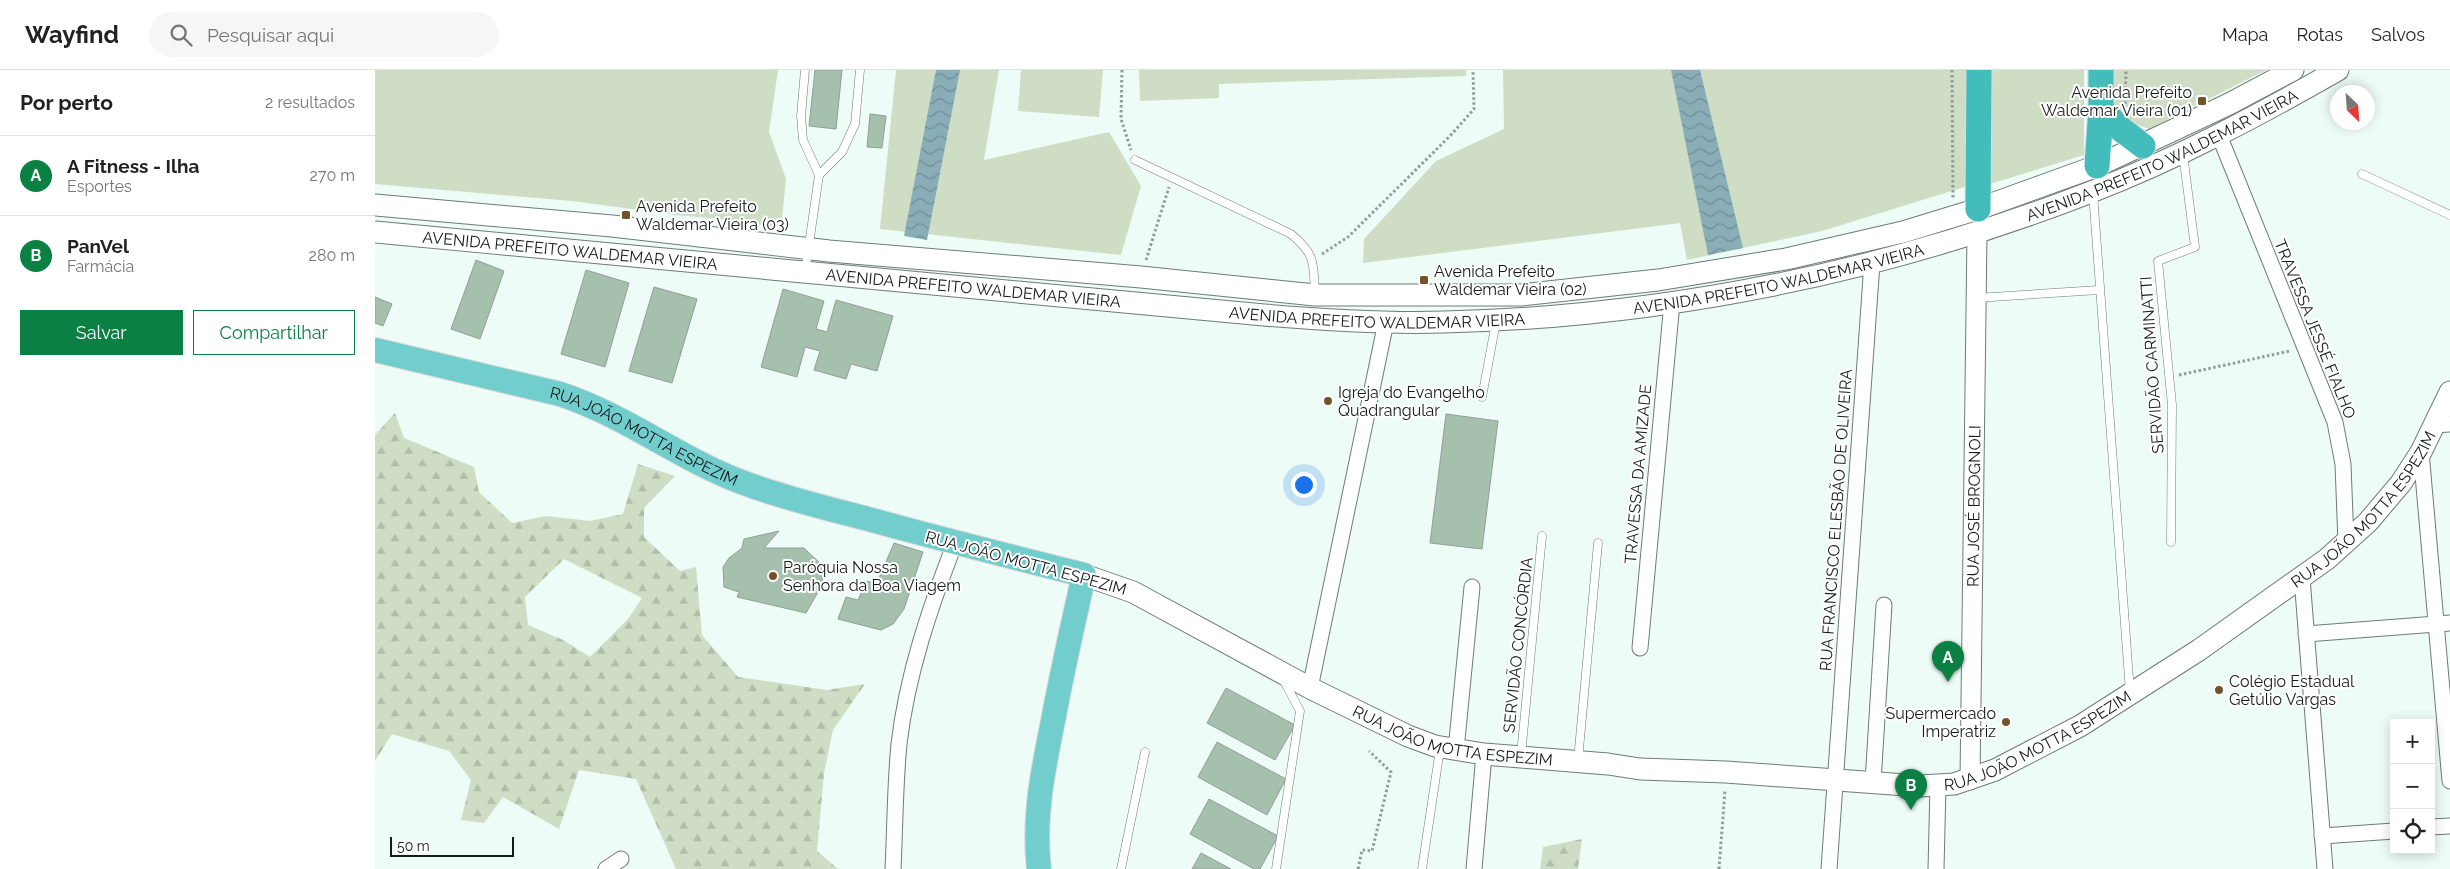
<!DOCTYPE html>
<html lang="pt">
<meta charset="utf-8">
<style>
body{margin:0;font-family:Raleway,sans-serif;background:#f6f6f6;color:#222}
.controls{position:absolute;right:15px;bottom:15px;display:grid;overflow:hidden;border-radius:0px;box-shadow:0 2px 12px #0003}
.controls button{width:45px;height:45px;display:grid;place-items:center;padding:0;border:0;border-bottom:1px solid #e0e0e0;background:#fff;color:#222;font:25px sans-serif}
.compass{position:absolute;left:1955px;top:15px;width:45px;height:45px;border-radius:50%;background:#fff;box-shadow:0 2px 12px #0003;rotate:155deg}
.scale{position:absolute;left:15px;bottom:12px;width:124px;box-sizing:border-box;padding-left:5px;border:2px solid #151a19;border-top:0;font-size:14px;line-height:18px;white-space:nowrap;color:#151a19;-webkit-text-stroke:4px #fff;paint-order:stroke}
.you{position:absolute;left:928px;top:414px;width:18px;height:18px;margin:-12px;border:4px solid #fff;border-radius:50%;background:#1a73e8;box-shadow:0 0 0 8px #1a73e833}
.badge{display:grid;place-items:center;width:32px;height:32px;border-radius:50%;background:#0b8043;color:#fff;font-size:16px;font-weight:700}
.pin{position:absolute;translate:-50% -41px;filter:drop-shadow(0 1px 2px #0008)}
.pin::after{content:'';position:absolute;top:26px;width:18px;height:15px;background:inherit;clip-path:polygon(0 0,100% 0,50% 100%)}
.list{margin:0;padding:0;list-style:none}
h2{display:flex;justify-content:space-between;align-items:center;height:65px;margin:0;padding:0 20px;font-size:21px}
h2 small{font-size:16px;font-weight:400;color:#767676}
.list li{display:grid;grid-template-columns:32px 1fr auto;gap:15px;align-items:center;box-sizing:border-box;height:80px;padding:0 20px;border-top:1px solid #e0e0e0}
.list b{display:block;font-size:19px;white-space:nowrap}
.list p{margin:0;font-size:16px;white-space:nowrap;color:#767676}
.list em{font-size:16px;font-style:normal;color:#767676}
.actions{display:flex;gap:10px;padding:15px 20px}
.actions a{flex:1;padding:11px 0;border:1px solid #0b8043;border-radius:0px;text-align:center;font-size:18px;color:#0b8043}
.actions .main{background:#0b8043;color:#fff}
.icon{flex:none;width:28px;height:28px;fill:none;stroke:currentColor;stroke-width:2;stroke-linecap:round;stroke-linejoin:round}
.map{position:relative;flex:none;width:2075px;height:799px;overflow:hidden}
header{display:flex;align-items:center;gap:30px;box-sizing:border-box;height:70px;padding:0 25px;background:#fff;border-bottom:1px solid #e0e0e0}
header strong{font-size:24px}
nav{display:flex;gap:28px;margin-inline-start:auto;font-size:18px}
.search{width:350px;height:45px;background:#f6f6f6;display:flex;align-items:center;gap:12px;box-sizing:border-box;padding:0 18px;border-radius:28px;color:#767676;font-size:19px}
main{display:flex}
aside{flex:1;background:#fff}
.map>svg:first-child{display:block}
.grass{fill:#ceddc4}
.forest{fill:url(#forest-firs);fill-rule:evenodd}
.water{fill:url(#water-waves)}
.building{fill:#a5c1ad;stroke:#939e96}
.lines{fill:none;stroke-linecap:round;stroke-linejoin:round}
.service-casing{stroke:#6e7b77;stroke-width:9}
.minor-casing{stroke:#6e7b77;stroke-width:17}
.tertiary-casing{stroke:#6e7b77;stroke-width:21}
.secondary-casing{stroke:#6e7b77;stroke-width:23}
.primary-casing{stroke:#dadada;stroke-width:26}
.trunk-casing{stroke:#dadada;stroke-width:27}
.path{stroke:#929c99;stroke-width:3;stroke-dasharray:2.5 2.5;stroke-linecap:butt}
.service{stroke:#fff;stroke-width:8}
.minor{stroke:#fff;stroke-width:15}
.tertiary{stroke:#fff;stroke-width:19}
.secondary{stroke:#fff;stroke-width:21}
.primary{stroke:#72cdcd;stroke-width:24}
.trunk{stroke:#43bcbc;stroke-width:25}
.poi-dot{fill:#735329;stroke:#fff;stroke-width:2}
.labels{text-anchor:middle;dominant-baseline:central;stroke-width:4;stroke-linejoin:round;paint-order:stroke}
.poi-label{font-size:16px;fill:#151a19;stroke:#fff;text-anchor:start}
.street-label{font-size:16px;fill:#151a19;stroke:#fff}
</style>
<header>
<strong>Wayfind</strong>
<div class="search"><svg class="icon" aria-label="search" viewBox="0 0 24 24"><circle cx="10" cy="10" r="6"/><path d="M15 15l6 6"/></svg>Pesquisar aqui</div>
<nav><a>Mapa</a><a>Rotas</a><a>Salvos</a></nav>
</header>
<main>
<aside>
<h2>Por perto<small>2 resultados</small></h2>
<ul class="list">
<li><span class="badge">A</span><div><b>A Fitness - Ilha</b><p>Esportes</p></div><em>270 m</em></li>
<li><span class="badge">B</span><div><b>PanVel</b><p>Farmácia</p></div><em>280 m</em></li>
</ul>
<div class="actions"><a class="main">Salvar</a><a>Compartilhar</a></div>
</aside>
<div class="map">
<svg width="2075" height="799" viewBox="0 0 2075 799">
<defs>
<pattern id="forest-firs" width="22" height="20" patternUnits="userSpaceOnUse" patternTransform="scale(1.25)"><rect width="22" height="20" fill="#ceddc4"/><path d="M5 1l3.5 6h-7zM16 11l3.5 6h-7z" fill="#b0bda8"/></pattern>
<pattern id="water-waves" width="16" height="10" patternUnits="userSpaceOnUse" patternTransform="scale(1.25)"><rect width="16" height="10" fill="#8aaeb8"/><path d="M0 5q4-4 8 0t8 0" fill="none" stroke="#708d95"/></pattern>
</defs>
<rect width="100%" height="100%" fill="#edfcf7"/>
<!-- grass -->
<g class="grass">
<path d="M0 0H403L394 62 411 109 406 159 366 151 301 145 197 131 0 114Z"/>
<path d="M521 0H624L609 90 734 62 766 116 746 185 505 159Z"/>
<path d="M646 0H728L724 47 643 41Z"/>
<path d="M764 0H1091V6L844 14V28L765 31Z"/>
<path d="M1128 0H1596V115L1447 161 1312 190 1305 153 988 193 989 169 1061 91 1129 59Z"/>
<path d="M1616 0H1709V85L1615 114Z"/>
<path d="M1732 0H1891L1774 59 1741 47Z"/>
</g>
<!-- forest -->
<g class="forest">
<path d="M20 343 29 368 99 397 104 422 137 453 171 446 215 451 248 444 263 394 300 406 269 438V467L305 501 321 497 327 565 363 607 452 620 490 614 458 660 449 703 442 781 463 799H301L261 709 204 700 184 759 128 727 109 753 86 750 96 710 74 681 17 664 0 691V365ZM189 489 267 528 253 549 215 587 188 570 153 555 150 527Z"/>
<path d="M1207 769 1203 799H1165L1168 777Z"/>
</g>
<!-- water -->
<g class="water">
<path d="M561 0H585L552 170 529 166Z"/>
<path d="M1296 0H1325L1368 178 1333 185Z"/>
</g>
<!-- building -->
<g class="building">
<path d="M440 0H467L461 59 434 56Z"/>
<path d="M495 44 511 46 507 78 492 77Z"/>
<path d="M101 190 129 201 105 269 76 259Z"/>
<path d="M211 200 254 213 230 297 186 284Z"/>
<path d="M279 217 322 229 297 313 254 301Z"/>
<path d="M408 219 449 231 441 259 452 262 461 230 518 246 502 301 476 294 471 309 439 300 445 281 430 277 422 307 386 297Z"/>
<path d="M0 227 17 234 8 256 0 253Z"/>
<path d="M1071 344 1123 351 1107 479 1055 473Z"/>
<path d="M404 461 389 478H429L448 496 447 515 431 543 362 527 364 522 349 517 348 497 354 488 367 478 369 469Z"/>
<path d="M519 473 548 482 529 539 518 554 506 560 463 549 471 527 483 530 486 523 485 515 489 511 502 513Z"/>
<path d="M851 618 920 655 900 690 832 653Z"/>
<path d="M842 672 911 709 892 745 823 707Z"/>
<path d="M834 729 903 766 885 799H879L815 764Z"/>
<path d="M826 783 856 799H817Z"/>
</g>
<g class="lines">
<!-- service casing -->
<g class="service-casing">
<g id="service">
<path d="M430 0 426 46 428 70 444 105 430 202"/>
<path d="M760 90 916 164C941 185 938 192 940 223"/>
<path d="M1987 104 2075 145"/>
<path d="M444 105 467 82 480 54 485 0"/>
<path d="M1718 123 1755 622"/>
<path d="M1601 228 1724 220"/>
<path d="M1107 327 1121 252"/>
<path d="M1796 472 1797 335 1783 191 1820 177 1808 84"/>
<path d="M1146 685 1167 466"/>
<path d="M1203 690 1223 473"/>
<path d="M746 799 770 682"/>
<path d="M901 799 925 641 908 609"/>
<path d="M1047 799 1065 679"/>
</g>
</g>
<!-- minor casing -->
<g class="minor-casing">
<g id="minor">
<path d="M1844 65 1960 352 1968 394 1971 473"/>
<path d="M2059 355 2075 354"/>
<path d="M2046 382 2075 711"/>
<path d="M1927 508 1950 799"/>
<path d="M1931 564 2075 553"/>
<path d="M1265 578 1297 232"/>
<path d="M935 618 1011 252"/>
<path d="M1081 680 1097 517"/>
<path d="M1498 712 1509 535"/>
<path d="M2056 757 2075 756"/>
<path d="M1947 766 2019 761"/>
<path d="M231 799 246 789"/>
<path d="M518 799C520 758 520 715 524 674 532 605 555 537 580 473"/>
<path d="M1099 799 1109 684"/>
<path d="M1454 799 1497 193"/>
<path d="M1561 799 1563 715"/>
</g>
</g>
<!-- tertiary casing -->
<g class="tertiary-casing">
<g id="tertiary">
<path id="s1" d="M1595 710 1602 163"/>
</g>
</g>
<!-- secondary casing -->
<g class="secondary-casing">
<g id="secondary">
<path d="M0 135 237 156 454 181 766 207 940 225H1146L1283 210 1411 189 1528 162 1603 139 1722 96 1854 34 1918 0"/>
<path id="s2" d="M0 162 889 245C949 250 1009 254 1069 252 1289 247 1511 202 1716 122 1802 89 1884 45 1963 0"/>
<path id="s3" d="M709 505 758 522 935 618 1033 666 1060 676 1109 684 1233 694 1265 699 1351 702 1545 716 1579 714 1620 700 1705 656 1824 580 1952 489 1993 452 2026 413 2046 382 2075 322"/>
</g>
</g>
<!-- primary casing -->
<g class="primary-casing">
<g id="primary">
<path id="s4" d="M0 280 185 324C252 346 304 389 369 413 409 428 451 438 493 449 565 469 637 487 709 505 698 554 687 602 678 651 668 700 658 749 664 799"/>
</g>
</g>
<!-- trunk casing -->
<g class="trunk-casing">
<g id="trunk">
<path d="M1726 39 1747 60 1768 76"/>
<path d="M1722 96 1726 39V0"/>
<path d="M1603 139 1604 0"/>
</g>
</g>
<!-- path -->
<g class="path">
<path d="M747 0 746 49 756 80"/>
<path d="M1577 0 1578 129"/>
<path d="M1750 34 1751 0"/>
<path d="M947 184 973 167 1075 66 1099 39 1098 0"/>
<path d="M771 190 794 117"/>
<path d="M1804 305 1915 281"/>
<path d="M983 799 987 780 997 781 1016 702 994 681"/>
<path d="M1344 799 1350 720"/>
</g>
<!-- service -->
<use href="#service" class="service"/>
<!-- minor -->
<use href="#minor" class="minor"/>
<!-- tertiary -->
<use href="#tertiary" class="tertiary"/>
<!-- secondary -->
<use href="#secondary" class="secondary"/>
<!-- primary -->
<use href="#primary" class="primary"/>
<!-- trunk -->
<use href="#trunk" class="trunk"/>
</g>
<!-- markers -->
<g class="poi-dot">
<rect x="1822" y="26" width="10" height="10" rx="2.5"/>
<rect x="246" y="140" width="10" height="10" rx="2.5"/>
<rect x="1044" y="205" width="10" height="10" rx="2.5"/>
<circle cx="953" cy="331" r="5"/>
<circle cx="398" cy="506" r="5"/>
<circle cx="1844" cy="620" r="5"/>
<circle cx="1631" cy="652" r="5"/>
</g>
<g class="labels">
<!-- poi labels -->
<g class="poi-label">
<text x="1817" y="22" text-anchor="end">Avenida Prefeito<tspan x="1817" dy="18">Waldemar Vieira (01)</tspan></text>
<text x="261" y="136">Avenida Prefeito<tspan x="261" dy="18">Waldemar Vieira (03)</tspan></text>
<text x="1059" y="201">Avenida Prefeito<tspan x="1059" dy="18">Waldemar Vieira (02)</tspan></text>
<text x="963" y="322">Igreja do Evangelho<tspan x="963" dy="18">Quadrangular</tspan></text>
<text x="408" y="497">Paróquia Nossa<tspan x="408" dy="18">Senhora da Boa Viagem</tspan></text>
<text x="1854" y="611">Colégio Estadual<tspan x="1854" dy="18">Getúlio Vargas</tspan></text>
<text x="1621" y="643" text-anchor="end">Supermercado<tspan x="1621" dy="18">Imperatriz</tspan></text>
</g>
<!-- street labels -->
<g class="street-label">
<text stroke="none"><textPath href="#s2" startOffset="1816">AVENIDA PREFEITO WALDEMAR VIEIRA</textPath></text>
<text stroke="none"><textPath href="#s2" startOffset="196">AVENIDA PREFEITO WALDEMAR VIEIRA</textPath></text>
<text stroke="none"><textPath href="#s2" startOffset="1411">AVENIDA PREFEITO WALDEMAR VIEIRA</textPath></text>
<text stroke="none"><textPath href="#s2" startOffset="601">AVENIDA PREFEITO WALDEMAR VIEIRA</textPath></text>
<text stroke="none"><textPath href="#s2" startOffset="1006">AVENIDA PREFEITO WALDEMAR VIEIRA</textPath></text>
<text transform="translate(1940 259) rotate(68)">TRAVESSA JESSÉ FIALHO</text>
<text transform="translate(1777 295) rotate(-94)">SERVIDÃO CARMINATTI</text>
<text stroke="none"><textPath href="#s4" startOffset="284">RUA JOÃO MOTTA ESPEZIM</textPath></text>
<text transform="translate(1263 404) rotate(-85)">TRAVESSA DA AMIZADE</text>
<text stroke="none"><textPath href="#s1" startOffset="274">RUA JOSÉ BROGNOLI</textPath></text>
<text stroke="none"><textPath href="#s3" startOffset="1411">RUA JOÃO MOTTA ESPEZIM</textPath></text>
<text transform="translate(1461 450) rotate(-86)">RUA FRANCISCO ELESBÃO DE OLIVEIRA</text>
<text transform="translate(651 493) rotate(15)">RUA JOÃO MOTTA ESPEZIM</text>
<text transform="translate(1143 575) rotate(-84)">SERVIDÃO CONCÓRDIA</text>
<text stroke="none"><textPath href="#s3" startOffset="406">RUA JOÃO MOTTA ESPEZIM</textPath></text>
<text stroke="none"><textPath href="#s3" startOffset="1006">RUA JOÃO MOTTA ESPEZIM</textPath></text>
</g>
</g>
</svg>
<div class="controls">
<button>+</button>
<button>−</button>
<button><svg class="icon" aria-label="locate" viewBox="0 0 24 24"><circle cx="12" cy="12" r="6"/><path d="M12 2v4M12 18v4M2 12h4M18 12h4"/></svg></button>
</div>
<svg class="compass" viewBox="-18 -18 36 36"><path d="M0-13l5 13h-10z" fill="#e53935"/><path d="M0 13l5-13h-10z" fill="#767676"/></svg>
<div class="scale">50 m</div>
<div class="you"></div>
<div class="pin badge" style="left:1573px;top:612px">A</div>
<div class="pin badge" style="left:1536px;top:740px">B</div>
</div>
</main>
